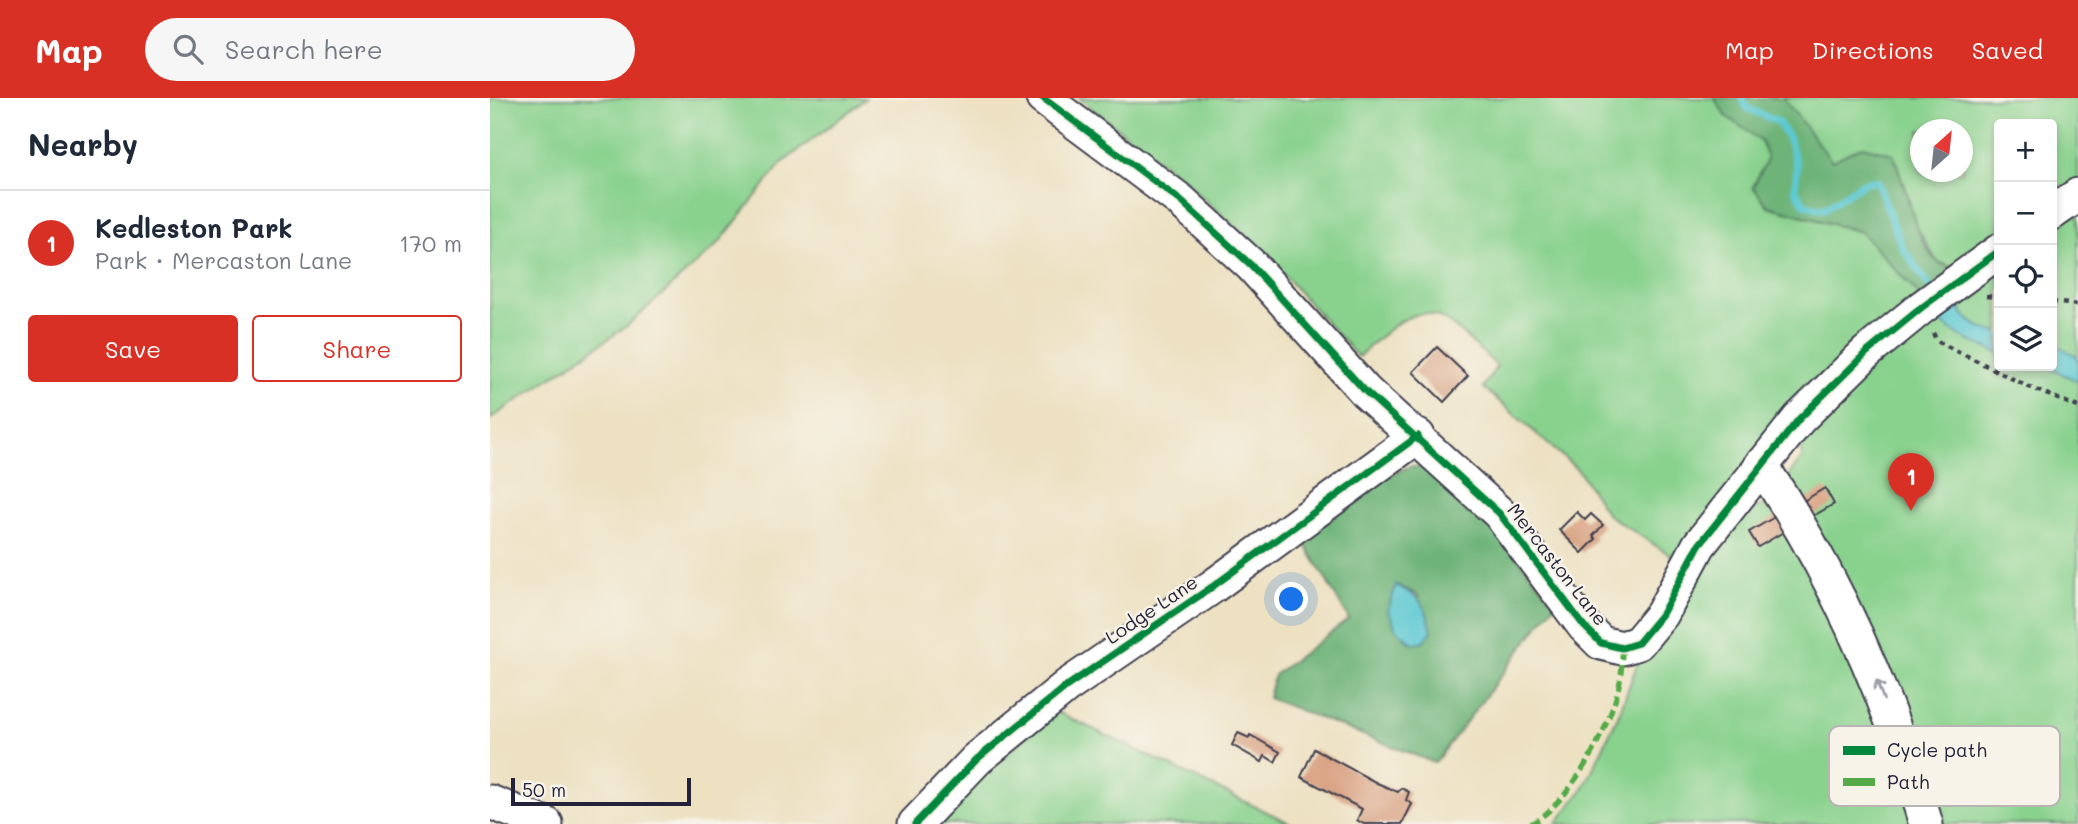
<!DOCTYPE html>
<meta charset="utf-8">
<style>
body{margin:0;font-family:Mali,sans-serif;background:#f6f6f7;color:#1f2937}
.controls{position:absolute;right:21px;top:21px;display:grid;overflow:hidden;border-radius:7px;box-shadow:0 4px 10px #0003}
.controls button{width:63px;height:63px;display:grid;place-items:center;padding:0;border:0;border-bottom:2px solid #e0e1e3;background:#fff;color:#1f2937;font:35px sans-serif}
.compass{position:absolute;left:1420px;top:21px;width:63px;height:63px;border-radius:50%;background:#fff;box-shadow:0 4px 10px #0003;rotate:27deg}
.scale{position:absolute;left:21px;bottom:18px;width:180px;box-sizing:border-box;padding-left:7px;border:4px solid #22223b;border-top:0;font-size:19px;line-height:24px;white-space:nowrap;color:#22223b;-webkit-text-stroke:5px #f7f3e8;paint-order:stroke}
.you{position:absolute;left:802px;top:502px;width:24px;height:24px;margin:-18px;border:5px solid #fff;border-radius:50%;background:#1a73e8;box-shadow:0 0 0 10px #1a73e833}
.badge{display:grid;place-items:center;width:46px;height:46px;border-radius:50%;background:#d93025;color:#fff;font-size:23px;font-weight:700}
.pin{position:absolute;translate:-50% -58px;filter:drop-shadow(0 2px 4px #0008)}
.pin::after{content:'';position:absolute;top:37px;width:24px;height:21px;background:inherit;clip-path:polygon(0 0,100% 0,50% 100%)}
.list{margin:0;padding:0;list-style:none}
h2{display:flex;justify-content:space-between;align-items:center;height:91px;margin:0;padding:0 28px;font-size:30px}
h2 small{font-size:23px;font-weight:400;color:#747a83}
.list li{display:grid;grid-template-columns:46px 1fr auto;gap:21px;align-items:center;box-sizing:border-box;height:105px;padding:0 28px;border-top:2px solid #e0e1e3}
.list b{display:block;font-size:26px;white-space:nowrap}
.list p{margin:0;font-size:23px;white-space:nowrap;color:#747a83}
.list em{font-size:23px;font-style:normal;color:#747a83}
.actions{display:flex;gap:14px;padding:21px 28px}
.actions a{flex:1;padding:16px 0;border:2px solid #d93025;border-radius:7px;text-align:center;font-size:24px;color:#d93025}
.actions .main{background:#d93025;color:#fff}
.icon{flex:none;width:38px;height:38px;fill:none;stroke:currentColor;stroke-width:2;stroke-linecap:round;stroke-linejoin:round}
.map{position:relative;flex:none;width:1588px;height:726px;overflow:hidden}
header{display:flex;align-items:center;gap:42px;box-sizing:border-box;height:98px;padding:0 35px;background:#d93025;color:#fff}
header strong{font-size:33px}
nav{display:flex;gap:38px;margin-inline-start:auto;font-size:24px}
.search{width:490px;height:63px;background:#f6f6f7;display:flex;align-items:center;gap:18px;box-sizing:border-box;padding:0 24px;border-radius:38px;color:#747a83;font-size:26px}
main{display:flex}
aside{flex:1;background:#fff}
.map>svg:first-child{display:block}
.green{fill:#89d28e;stroke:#567a64;stroke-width:2;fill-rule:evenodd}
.forest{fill:#6eb479;stroke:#486b5a;stroke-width:2;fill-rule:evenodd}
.water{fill:#5cc9d3;stroke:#3f7687;stroke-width:2}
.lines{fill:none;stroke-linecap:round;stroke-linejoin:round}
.stream{stroke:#5cc9d3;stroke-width:7}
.building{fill:#d79c7c}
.minor-casing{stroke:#403f4f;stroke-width:37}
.path{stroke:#403f4f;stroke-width:4.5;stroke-dasharray:5 5;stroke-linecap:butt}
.minor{stroke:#fff;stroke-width:33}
.quiet{stroke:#53aa46;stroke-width:5;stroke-dasharray:10 5;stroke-linecap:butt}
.cycleway-casing{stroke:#f7f3e8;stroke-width:11}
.cycleway{stroke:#00873e;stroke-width:7}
.oneway{stroke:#9c9ca7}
.labels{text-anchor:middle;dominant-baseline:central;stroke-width:5;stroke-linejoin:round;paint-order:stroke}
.street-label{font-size:19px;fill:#22223b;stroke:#f7f3e8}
.key{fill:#f7f3e8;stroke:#b7b4b4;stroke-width:2}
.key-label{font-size:19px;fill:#22223b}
</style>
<header>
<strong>Map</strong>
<div class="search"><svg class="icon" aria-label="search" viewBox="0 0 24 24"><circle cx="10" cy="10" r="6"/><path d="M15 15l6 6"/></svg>Search here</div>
<nav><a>Map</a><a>Directions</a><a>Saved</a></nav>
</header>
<main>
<aside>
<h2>Nearby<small></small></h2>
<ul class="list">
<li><span class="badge">1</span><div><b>Kedleston Park</b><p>Park · Mercaston Lane</p></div><em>170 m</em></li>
</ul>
<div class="actions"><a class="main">Save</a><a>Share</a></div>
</aside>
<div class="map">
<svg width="1588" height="726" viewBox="0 0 1588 726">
<rect width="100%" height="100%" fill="#f7f3e8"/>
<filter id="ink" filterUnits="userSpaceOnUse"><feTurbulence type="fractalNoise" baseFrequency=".0143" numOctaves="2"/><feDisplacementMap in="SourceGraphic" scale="14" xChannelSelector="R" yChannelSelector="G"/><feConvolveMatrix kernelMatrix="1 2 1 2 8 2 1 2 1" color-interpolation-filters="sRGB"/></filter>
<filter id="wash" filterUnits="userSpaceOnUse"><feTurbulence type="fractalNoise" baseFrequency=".00686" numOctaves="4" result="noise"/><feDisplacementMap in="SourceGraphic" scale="28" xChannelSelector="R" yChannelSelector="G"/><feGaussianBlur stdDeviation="1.57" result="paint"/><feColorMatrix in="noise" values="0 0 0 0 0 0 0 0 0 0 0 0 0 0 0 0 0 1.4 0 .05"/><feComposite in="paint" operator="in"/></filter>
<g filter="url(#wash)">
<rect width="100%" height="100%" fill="#ede1c2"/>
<!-- green -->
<g class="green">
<path d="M0 0H376L292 65 228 146 137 228 0 321Z"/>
<path d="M589 0H1224C1240 23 1253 24 1269 41 1283 55 1277 89 1278 108L1371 134 1430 198 1188 462 1117 416 1088 372 993 289 1007 268C943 208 938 192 868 259L771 152 688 77Z"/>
<path d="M1293 0H1588V83L1562 101V26H1509V139L1467 172 1447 163 1425 126 1415 86 1373 48 1342 64ZM1430 32H1472V74H1430Z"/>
<path d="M1588 107V726H1066L1094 690 1129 616 1148 564 1172 535 1244 417 1278 406 1312 360 1311 350 1319 338 1373 274 1509 163V268H1562V126Z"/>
<path d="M565 613 802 726H439Z"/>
</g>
<!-- forest -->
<g class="forest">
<path d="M1224 0H1293L1342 63 1373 48 1403 56C1415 84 1425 144 1447 163 1451 167 1461 169 1467 172L1430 198 1371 134 1278 108 1263 89 1277 61 1271 43 1236 18Z"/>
<path d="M920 368 947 372 970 388 1065 506 945 665 778 600 784 577 859 521 813 442 890 382ZM907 487 928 497 934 543 924 546 915 541Z"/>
</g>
<!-- water -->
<g class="water">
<path d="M1462 199C1473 219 1485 231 1509 235V255L1475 241 1438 216Z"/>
<path d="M1562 244 1588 259V283L1554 268H1562Z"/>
<path d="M906 487C931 499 935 505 942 533L934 543 924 546 906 531 898 512Z"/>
</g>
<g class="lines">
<!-- stream -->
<path class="stream" d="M1252 0 1257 10 1288 24 1299 41 1307 68 1305 91 1315 107 1334 111 1375 84 1387 83 1412 149 1442 192"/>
</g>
<g id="blocks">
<!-- building -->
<g class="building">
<path d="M947 249 978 278 954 304 923 274Z"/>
<path d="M1335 390 1344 406 1316 422 1307 407Z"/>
<path d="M1087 414 1095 422 1101 416 1113 427 1103 438 1106 441 1092 455 1069 432Z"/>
<path d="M1288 417 1297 432 1268 449 1259 434Z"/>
<path d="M748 635 759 640 760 637 790 654 785 664 775 658 772 664 742 647Z"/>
<path d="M824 651 887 685 908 694 911 690 919 694 916 702 922 706 912 726H874L867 722 872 711 811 679Z"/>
</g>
</g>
</g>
<g filter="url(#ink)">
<use href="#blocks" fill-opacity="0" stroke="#403f4f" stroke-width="2"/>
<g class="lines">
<!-- minor casing -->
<g class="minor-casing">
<g id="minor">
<path d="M553 0 691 103 761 167 876 294 1009 415 1094 528 1111 545 1132 550 1148 545 1172 516 1209 447 1309 321 1376 255 1431 210 1509 153"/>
<path d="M1562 115 1588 97"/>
<path d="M1271 367C1345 476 1399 600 1436 726"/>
<path d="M0 704 56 726"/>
<path d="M425 726 487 661 577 588 722 489 928 338"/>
</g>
</g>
<!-- path -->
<g class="path">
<path d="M1496 198 1509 199"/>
<path d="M1562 204 1588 207"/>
<path d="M1443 235 1447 243 1539 289 1588 309"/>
</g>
<!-- minor -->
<use href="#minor" class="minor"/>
<!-- quiet -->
<path class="quiet" d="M1040 726C1081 706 1122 626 1130 583 1132 572 1132 561 1132 550"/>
<!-- cycleway casing -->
<g class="cycleway-casing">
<g id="cycleway">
<path d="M553 0 691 103 761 167 876 294 1009 415 1094 528 1111 545 1132 550 1148 545 1172 516 1209 447 1309 321 1376 255 1431 210 1509 153"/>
<path d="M425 726 487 661 577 588 722 489 928 338"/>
</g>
</g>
<!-- cycleway -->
<use href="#cycleway" class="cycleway"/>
</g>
<!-- one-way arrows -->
<defs><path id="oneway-shaft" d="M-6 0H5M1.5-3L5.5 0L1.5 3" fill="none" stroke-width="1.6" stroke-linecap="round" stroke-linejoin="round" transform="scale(1.75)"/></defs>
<use class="oneway" href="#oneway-shaft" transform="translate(1390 592) rotate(-110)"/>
</g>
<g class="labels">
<!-- street labels -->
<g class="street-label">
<text transform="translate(1068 466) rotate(52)">Mercaston Lane</text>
<text transform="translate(661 511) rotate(-34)">Lodge Lane</text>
</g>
</g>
<!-- legend -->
<rect x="1339" y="628" width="231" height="80" rx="10" class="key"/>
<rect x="1353" y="648" width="32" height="9" fill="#00873e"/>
<rect x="1353" y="680" width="32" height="8" fill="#53aa46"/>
<g class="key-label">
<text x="1397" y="659">Cycle path</text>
<text x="1397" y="691">Path</text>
</g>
</svg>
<div class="controls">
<button>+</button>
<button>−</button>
<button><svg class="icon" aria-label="locate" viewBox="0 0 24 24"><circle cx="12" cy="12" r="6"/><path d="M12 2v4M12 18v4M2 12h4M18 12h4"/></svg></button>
<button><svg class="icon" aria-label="layers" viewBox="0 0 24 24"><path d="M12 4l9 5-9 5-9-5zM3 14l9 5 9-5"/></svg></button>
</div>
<svg class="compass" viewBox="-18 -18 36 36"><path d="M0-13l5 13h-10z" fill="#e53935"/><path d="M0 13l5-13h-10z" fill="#747a83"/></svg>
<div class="scale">50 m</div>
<div class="you"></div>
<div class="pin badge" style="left:1421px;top:413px">1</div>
</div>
</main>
